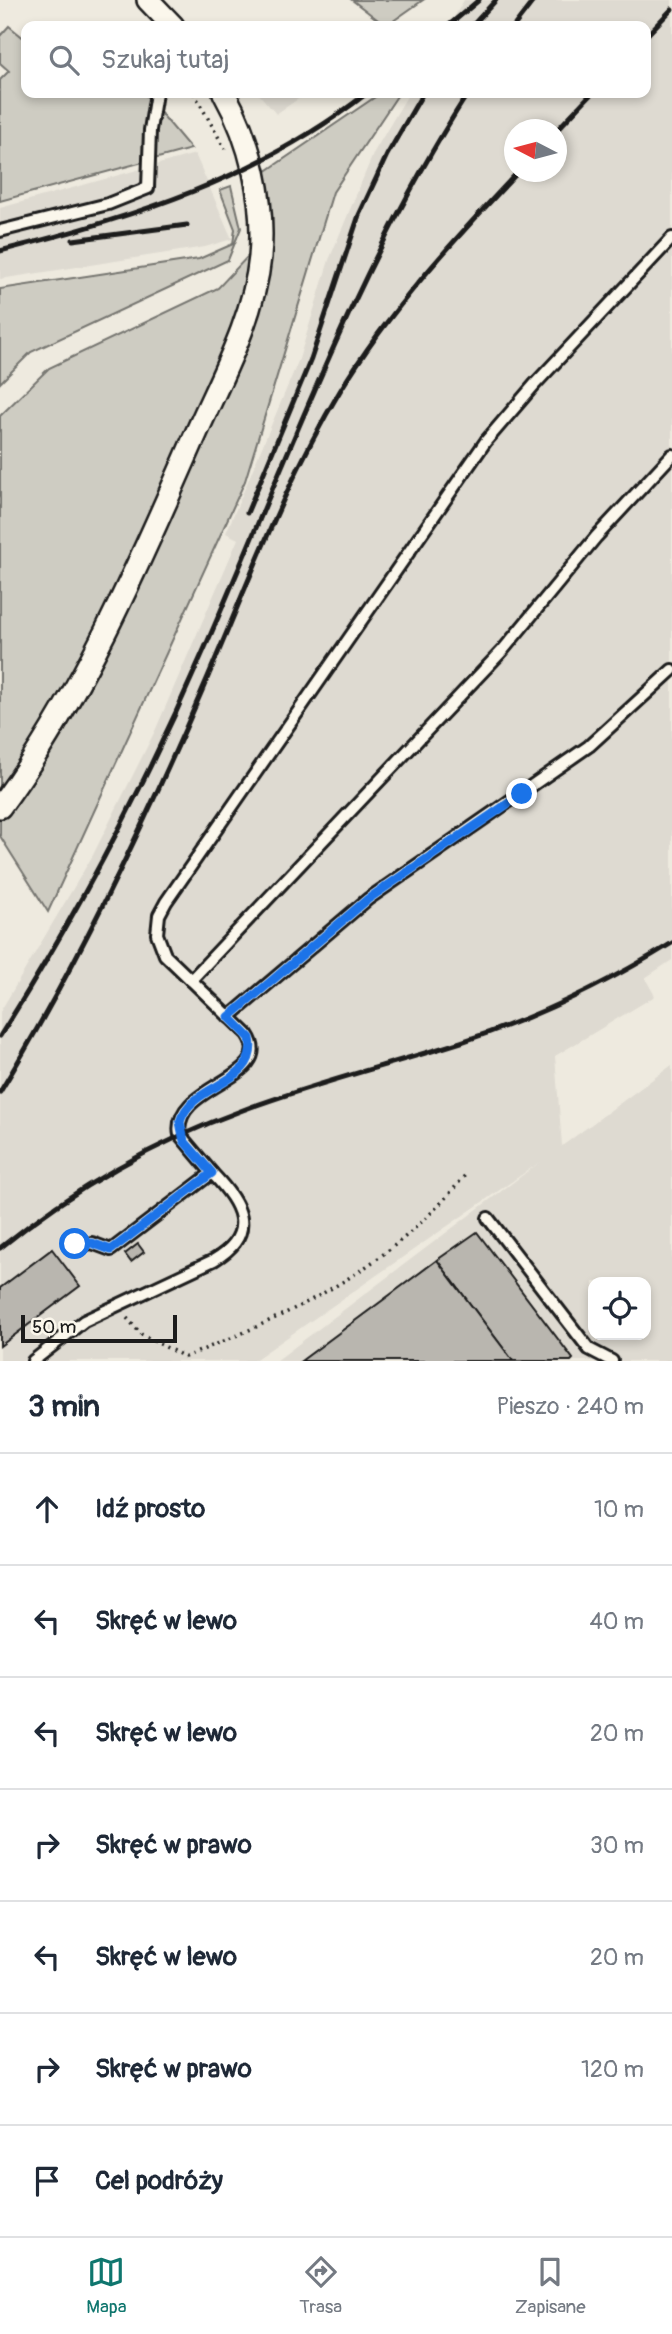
<!DOCTYPE html>
<html lang="pl">
<meta charset="utf-8">
<style>
body{margin:0;font-family:Pangolin,sans-serif;background:#f6f6f7;color:#1f2937}
.controls{position:absolute;right:21px;bottom:21px;display:grid;overflow:hidden;border-radius:14px;box-shadow:0 4px 10px #0003}
.controls button{width:63px;height:63px;display:grid;place-items:center;padding:0;border:0;border-bottom:2px solid #e0e1e3;background:#fff;color:#1f2937;font:35px sans-serif}
.compass{position:absolute;left:504px;top:119px;width:63px;height:63px;border-radius:50%;background:#fff;box-shadow:0 4px 10px #0003;rotate:276deg}
.scale{position:absolute;left:21px;bottom:18px;width:156px;box-sizing:border-box;padding-left:7px;border:4px solid #1c1c1c;border-top:0;font-size:19px;line-height:24px;white-space:nowrap;color:#1c1c1c;-webkit-text-stroke:5px #fbf7ec;paint-order:stroke}
.stop{position:absolute;width:21px;height:21px;margin:-16px;border:5px solid #1a73e8;border-radius:50%;background:#fff}
.stop.end{background:#1a73e8;border-color:#fff;box-shadow:0 2px 7px #0008}
.list{margin:0;padding:0;list-style:none}
h2{display:flex;justify-content:space-between;align-items:center;height:91px;margin:0;padding:0 28px;font-size:30px}
h2 small{font-size:23px;font-weight:400;color:#747a83}
.list li{display:grid;grid-template-columns:46px 1fr auto;gap:21px;align-items:center;box-sizing:border-box;height:112px;padding:0 28px;border-top:2px solid #e0e1e3}
.list b{display:block;font-size:26px;white-space:nowrap}
.list em{font-size:23px;font-style:normal;color:#747a83}
.icon{flex:none;width:38px;height:38px;fill:none;stroke:currentColor;stroke-width:2;stroke-linecap:round;stroke-linejoin:round}
.map{position:relative;flex:none;width:672px;height:1361px;overflow:hidden}
.search{position:absolute;background:#fff;box-shadow:0 4px 10px #0003;left:21px;right:21px;top:21px;height:77px;display:flex;align-items:center;gap:18px;box-sizing:border-box;padding:0 24px;border-radius:14px;color:#747a83;font-size:26px}
.sheet{height:875px;background:#fff}
nav{display:flex;justify-content:space-around;align-items:center;box-sizing:border-box;height:98px;border-top:2px solid #e0e1e3;background:#fff;font-size:19px;color:#747a83}
nav a{display:grid;justify-items:center;gap:4px}
nav .on{color:#0f766e}
.map>svg:first-child{display:block}
.built{fill:#dedad1;fill-rule:evenodd}
.green{fill:#ceccc2;stroke:#75746f;stroke-width:2}
.building{fill:#b9b6af;stroke:#1c1c1c;stroke-width:2}
.lines{fill:none;stroke-linecap:round;stroke-linejoin:round}
.lane-casing{stroke:#1c1c1c;stroke-width:16}
.street-casing{stroke:#1c1c1c;stroke-width:26}
.path{stroke:#1c1c1c;stroke-width:3.5;stroke-dasharray:2 5;stroke-linecap:butt}
.lane{stroke:#fbf7ec;stroke-width:10}
.street{stroke:#fbf7ec;stroke-width:21}
.rail{stroke:#1c1c1c;stroke-width:5}
.route{stroke:#1a73e8;stroke-width:9}
</style>
<div class="map">
<svg width="672" height="1361" viewBox="0 0 672 1361">
<rect width="100%" height="100%" fill="#eeeadf"/>
<filter id="ink" filterUnits="userSpaceOnUse"><feTurbulence type="fractalNoise" baseFrequency=".0143" numOctaves="2"/><feDisplacementMap in="SourceGraphic" scale="14" xChannelSelector="R" yChannelSelector="G"/><feConvolveMatrix kernelMatrix="1 2 1 2 8 2 1 2 1" color-interpolation-filters="sRGB"/></filter>
<g filter="url(#ink)">
<!-- built -->
<g class="built">
<path d="M464 0H672V960L645 978 655 996 555 1056 562 1146 672 1065V1361H276L540 1162 253 1361H0V1012L93 855 155 731 238 539 226 533 299 359 329 260 374 152 409 93H646V26H449ZM514 130H556V172H514ZM593 1282H646V1335H593Z"/>
<path d="M258 93H307L276 114Z"/>
<path d="M195 154 232 239 205 247 0 279V208Z"/>
</g>
<!-- green -->
<g class="green">
<path d="M352 0H423L386 26Z"/>
<path d="M9 26 26 40V93H144L191 149 0 201V80L9 71 0 63V36Z"/>
<path d="M381 93H399L333 192 245 481 48 912 0 836V416L49 368 218 288 266 237 262 174Z"/>
<path d="M231 186 241 228 228 260 31 352 0 383V289L199 259 233 244 235 229 220 190Z"/>
</g>
<!-- building -->
<g class="building">
<path d="M477 1232 573 1359 571 1361H513L437 1260Z"/>
<path d="M138 1244 144 1252 131 1262 125 1254Z"/>
<path d="M52 1249 80 1286 0 1346V1288Z"/>
<path d="M437 1260 513 1361H301Z"/>
</g>
<g class="lines">
<!-- lane casing -->
<g class="lane-casing">
<g id="lane">
<path d="M0 231 108 204 148 188 150 130 156 93"/>
<path d="M191 980 503 650 596 537 672 455"/>
<path d="M229 1017 368 899 589 746 672 670"/>
<path d="M488 1218 589 1349 612 1361"/>
<path d="M71 1247 92 1243 111 1250 212 1173 180 1135C170 1084 278 1080 247 1034L165 955 157 934 159 915 166 902 486 441 535 384 672 238"/>
<path d="M33 1361 84 1321 214 1260C260 1233 240 1202 212 1173"/>
</g>
</g>
<!-- street casing -->
<g class="street-casing">
<g id="street">
<path d="M148 0 173 26"/>
<path d="M0 807C83 694 139 564 195 436 220 379 254 319 260 257 265 201 251 141 224 93"/>
</g>
</g>
<!-- path -->
<g class="path">
<path d="M194 93 225 149"/>
<path d="M127 1318 142 1335 185 1357C294 1313 390 1269 466 1174"/>
</g>
<!-- lane -->
<use href="#lane" class="lane"/>
<!-- street -->
<use href="#street" class="street"/>
<!-- rail -->
<g class="rail">
<path d="M448 26 479 0"/>
<path d="M472 26 496 0"/>
<path d="M514 26 534 0"/>
<path d="M646 36 672 9"/>
<path d="M556 131 592 93"/>
<path d="M73 240 187 225"/>
<path d="M0 251C132 218 259 178 367 93"/>
<path d="M247 513 311 359 359 215 387 155 423 93"/>
<path d="M0 1036C78 913 145 785 203 652 286 463 356 267 468 93"/>
<path d="M0 1092C79 962 144 826 204 686 247 587 284 484 340 391 390 309 453 241 518 172"/>
<path d="M0 1248C73 1189 155 1142 243 1110 315 1083 389 1065 461 1042 535 1018 606 984 672 943"/>
</g>
</g>
</g>
<g class="lines" filter="url(#ink)">
<!-- route -->
<path class="route" d="M75 1244 92 1243 111 1250 212 1173 184 1141 180 1122C191 1082 259 1086 250 1038L229 1017 368 899 522 794"/>
</g>
</svg>
<div class="controls">
<button><svg class="icon" aria-label="locate" viewBox="0 0 24 24"><circle cx="12" cy="12" r="6"/><path d="M12 2v4M12 18v4M2 12h4M18 12h4"/></svg></button>
</div>
<svg class="compass" viewBox="-18 -18 36 36"><path d="M0-13l5 13h-10z" fill="#e53935"/><path d="M0 13l5-13h-10z" fill="#747a83"/></svg>
<div class="scale">50 m</div>
<div class="stop" style="left:75px;top:1244px"></div>
<div class="stop end" style="left:522px;top:794px"></div>
<div class="search"><svg class="icon" aria-label="search" viewBox="0 0 24 24"><circle cx="10" cy="10" r="6"/><path d="M15 15l6 6"/></svg>Szukaj tutaj</div>
</div>
<section class="sheet">
<h2>3 min<small>Pieszo · 240 m</small></h2>
<ul class="list">
<li><svg class="icon" aria-label="ahead" viewBox="0 0 24 24"><path d="M12 20V5M6 11l6-6 6 6"/></svg><div><b>Idź prosto</b></div><em>10 m</em></li>
<li><svg class="icon" aria-label="left" viewBox="0 0 24 24"><path d="M17 20v-9H6M10 6l-5 5 5 5"/></svg><div><b>Skręć w lewo</b></div><em>40 m</em></li>
<li><svg class="icon" aria-label="left" viewBox="0 0 24 24"><path d="M17 20v-9H6M10 6l-5 5 5 5"/></svg><div><b>Skręć w lewo</b></div><em>20 m</em></li>
<li><svg class="icon" aria-label="right" viewBox="0 0 24 24"><path d="M7 20v-9h11M14 6l5 5-5 5"/></svg><div><b>Skręć w prawo</b></div><em>30 m</em></li>
<li><svg class="icon" aria-label="left" viewBox="0 0 24 24"><path d="M17 20v-9H6M10 6l-5 5 5 5"/></svg><div><b>Skręć w lewo</b></div><em>20 m</em></li>
<li><svg class="icon" aria-label="right" viewBox="0 0 24 24"><path d="M7 20v-9h11M14 6l5 5-5 5"/></svg><div><b>Skręć w prawo</b></div><em>120 m</em></li>
<li><svg class="icon" aria-label="arrive" viewBox="0 0 24 24"><path d="M6 21V4h12l-3 4 3 4H6"/></svg><div><b>Cel podróży</b></div></li>
</ul>
</section>
<nav>
<a class="on"><svg class="icon" aria-label="map" viewBox="0 0 24 24"><path d="M3 6l6-2 6 2 6-2v14l-6 2-6-2-6 2zM9 4v14M15 6v14"/></svg>Mapa</a>
<a><svg class="icon" aria-label="directions" viewBox="0 0 24 24"><path d="M12 3l9 9-9 9-9-9zM9 14v-3h6M13 9l2 2-2 2"/></svg>Trasa</a>
<a><svg class="icon" aria-label="saved" viewBox="0 0 24 24"><path d="M7 4h10v16l-5-4-5 4z"/></svg>Zapisane</a>
</nav>
